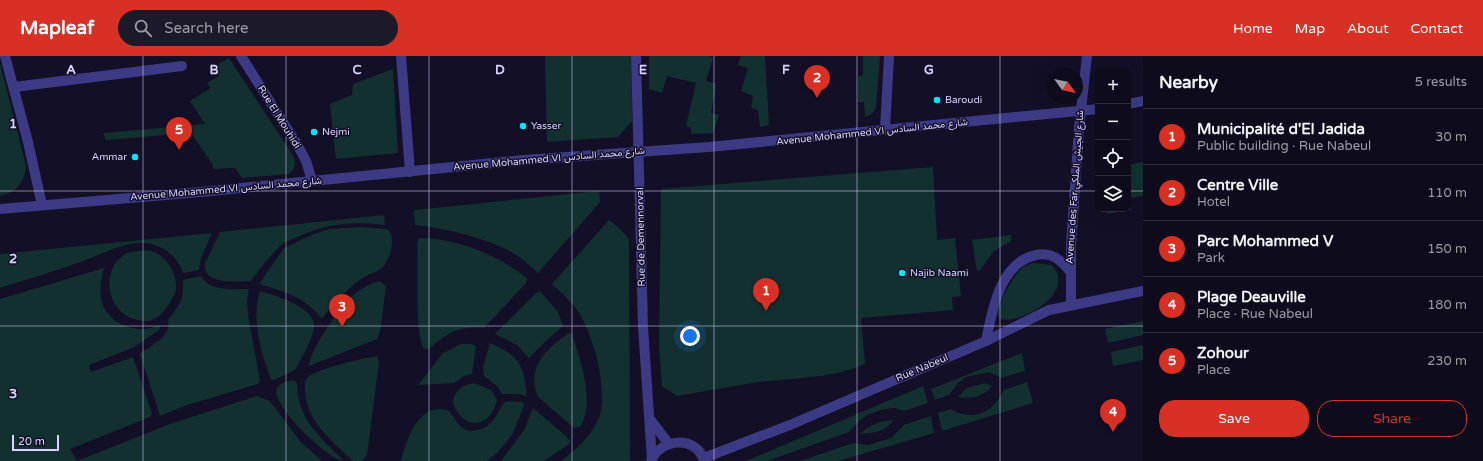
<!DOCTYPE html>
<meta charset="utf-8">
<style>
body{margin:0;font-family:"Varela Round",Vazirmatn,sans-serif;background:#1c1929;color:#f1f3f6}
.controls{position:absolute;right:12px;top:12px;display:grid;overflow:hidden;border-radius:8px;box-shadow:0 4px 16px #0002}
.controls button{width:36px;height:36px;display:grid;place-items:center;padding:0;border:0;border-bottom:1px solid #2e2b3b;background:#0e0b1c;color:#f1f3f6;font:20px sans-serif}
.compass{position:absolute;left:1047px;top:12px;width:36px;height:36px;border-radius:50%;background:#0e0b1c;box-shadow:0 4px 16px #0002;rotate:123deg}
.scale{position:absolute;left:12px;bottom:10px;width:47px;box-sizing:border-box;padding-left:4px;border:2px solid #d9d4ff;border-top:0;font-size:11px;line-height:14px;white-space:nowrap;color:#d9d4ff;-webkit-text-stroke:3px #130f26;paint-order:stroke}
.you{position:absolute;left:690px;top:280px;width:14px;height:14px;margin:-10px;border:3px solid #fff;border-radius:50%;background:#1a73e8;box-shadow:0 0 0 6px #1a73e833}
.badge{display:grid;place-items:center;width:26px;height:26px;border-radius:50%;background:#d93025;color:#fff;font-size:13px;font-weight:700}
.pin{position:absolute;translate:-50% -33px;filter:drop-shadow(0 1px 2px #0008)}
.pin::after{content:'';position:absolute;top:21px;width:14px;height:12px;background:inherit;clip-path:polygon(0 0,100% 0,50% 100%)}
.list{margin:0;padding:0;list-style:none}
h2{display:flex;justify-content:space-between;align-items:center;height:52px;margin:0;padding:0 16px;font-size:17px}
h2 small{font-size:13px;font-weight:400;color:#9b9ba3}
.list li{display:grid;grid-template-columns:26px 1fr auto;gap:12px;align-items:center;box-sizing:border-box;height:56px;padding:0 16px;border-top:1px solid #2e2b3b}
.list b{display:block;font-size:15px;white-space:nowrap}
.list p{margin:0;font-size:13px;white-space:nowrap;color:#9b9ba3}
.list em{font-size:13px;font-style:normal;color:#9b9ba3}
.actions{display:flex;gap:8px;padding:12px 16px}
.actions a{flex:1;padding:9px 0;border:1px solid #d93025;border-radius:16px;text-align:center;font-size:14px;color:#d93025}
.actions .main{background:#d93025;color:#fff}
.icon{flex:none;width:22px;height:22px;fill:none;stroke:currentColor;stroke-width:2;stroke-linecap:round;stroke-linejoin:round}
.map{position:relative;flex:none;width:1143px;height:405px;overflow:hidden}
header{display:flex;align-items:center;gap:24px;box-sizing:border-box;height:56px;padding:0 20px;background:#d93025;color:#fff}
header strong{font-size:19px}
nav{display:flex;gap:22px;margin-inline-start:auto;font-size:14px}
.search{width:280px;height:36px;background:#1c1929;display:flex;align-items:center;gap:10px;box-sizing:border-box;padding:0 14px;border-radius:22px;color:#9b9ba3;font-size:15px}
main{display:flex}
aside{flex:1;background:#0e0b1c}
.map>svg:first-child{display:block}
.green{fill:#12302f}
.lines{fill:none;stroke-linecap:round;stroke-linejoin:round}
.street{stroke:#3d3a85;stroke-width:10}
.grid{fill:none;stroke:#d9d4ff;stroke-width:1;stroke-opacity:0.55}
.poi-dot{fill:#00e5ff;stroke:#130f26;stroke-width:1.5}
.labels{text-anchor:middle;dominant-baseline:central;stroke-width:3;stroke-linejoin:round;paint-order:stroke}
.poi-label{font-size:10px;fill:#d9d4ff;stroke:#130f26;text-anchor:start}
.street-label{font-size:10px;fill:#d9d4ff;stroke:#130f26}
.grid-label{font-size:13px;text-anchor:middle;font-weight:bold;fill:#d9d4ff;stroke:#130f26;stroke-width:3;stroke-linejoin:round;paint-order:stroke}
</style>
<header>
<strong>Mapleaf</strong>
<div class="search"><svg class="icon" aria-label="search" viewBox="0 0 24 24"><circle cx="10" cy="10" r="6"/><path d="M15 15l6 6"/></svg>Search here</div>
<nav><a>Home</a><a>Map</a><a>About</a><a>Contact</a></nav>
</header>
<main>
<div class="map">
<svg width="1143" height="405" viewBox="0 0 1143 405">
<rect width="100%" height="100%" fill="#130f26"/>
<!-- green -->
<g class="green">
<path d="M545 0H631L632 65 618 81 547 86Z"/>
<path d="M649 0H709L713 2 706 25 716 28 711 57 719 59 713 77 691 78V72L686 70 696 27 667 20 662 37 649 33Z"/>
<path d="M741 0H765L769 69 760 71 758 54 751 52 753 40 741 35 748 12 738 9Z"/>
<path d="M863 0H880L876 52 872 58 865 61 864 46H858V20L863 19Z"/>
<path d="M229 2 294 101C296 109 295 113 289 118L242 122 235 112 213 113V109L191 77 106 84 103 77 205 68 190 45 211 32 207 27 219 20 213 11Z"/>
<path d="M0 7 26 110C25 126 16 137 0 140Z"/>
<path d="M393 13 398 97 336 103 330 48 352 39 353 28Z"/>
<path d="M1143 106V140L1129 142 1131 154 1107 158 1106 153H1128V109Z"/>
<path d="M933 111 937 184 955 182 961 240 952 241 953 254 861 262 865 308C833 322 794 322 759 326 732 330 705 335 677 340L662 330 659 293 661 133Z"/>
<path d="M599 135 600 146 538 217C531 211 524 204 516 199 492 183 444 172 415 169L414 154Z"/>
<path d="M384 159 385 169C354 165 326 167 297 181 292 183 285 186 281 189 269 200 260 213 251 225 238 225 203 230 205 208L220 176Z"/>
<path d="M609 164 620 173 629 183 630 404 629 405H561C577 393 596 376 601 355 606 327 594 282 579 257 572 246 562 237 552 228Z"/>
<path d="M361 171 387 173C397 180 390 205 382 212 378 216 371 217 366 220 348 231 334 246 322 263 307 242 283 235 259 228L284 192 314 178 329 173Z"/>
<path d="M212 177 201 202 199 214 183 217C178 201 164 189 145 187 126 185 97 200 78 207 52 216 26 224 0 232V198Z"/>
<path d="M1011 179V185L994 195 980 214 977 215 972 184Z"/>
<path d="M419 182C459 183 496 198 527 222V226L484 272C458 270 448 276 429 293H424C414 276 419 210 417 187Z"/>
<path d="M138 195C142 195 147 194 151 195 166 199 178 218 176 233 175 240 170 247 166 252 162 258 156 263 149 265 144 266 139 264 134 263 107 255 100 215 124 199 127 196 134 196 138 195Z"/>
<path d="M1033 207 1052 209C1079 239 1013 272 999 262 994 252 1012 223 1019 215 1023 211 1027 209 1033 207Z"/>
<path d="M104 212C100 225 98 244 106 255 119 273 141 277 160 269L159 274 134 291 89 309 91 316 133 301 152 358 150 361 70 393 77 405 170 368 257 340 270 345 300 385 322 405H0V243Z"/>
<path d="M201 220C210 236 233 233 249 233L247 245 248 259 260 325 258 328 187 349 160 360 140 298C147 292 165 283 168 273 169 269 167 264 170 261 181 247 184 243 183 224Z"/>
<path d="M380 225 386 230 380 276 377 283 309 310C309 295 339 252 351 241 359 234 370 227 380 225Z"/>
<path d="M260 235C275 240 311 249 314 268 316 278 300 305 295 314L274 324 271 323C261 297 251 263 260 235Z"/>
<path d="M540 235 558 256 563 270 547 284 529 302 517 289 495 278 536 237Z"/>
<path d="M1143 265V279L1108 287 1105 273Z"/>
<path d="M569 277 572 278C580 303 596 348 580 371L574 372 538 341C526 311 546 293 569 277Z"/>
<path d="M490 287C519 299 524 309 527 340L518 338H502L498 331 484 320 483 311Z"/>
<path d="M461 288H472L476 290 472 318 464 320 454 327 418 329 443 297Z"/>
<path d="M1143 289V304L1113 310 1111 296Z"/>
<path d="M1022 297 1025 315 1001 322 989 316 966 321 958 327 949 339 935 344 931 333Z"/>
<path d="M377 300 379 306 367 399 362 405H353C332 385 305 364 305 333 305 329 304 325 307 322 315 313 364 302 377 300Z"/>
<path d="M293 324 297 327C297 363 321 382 344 405 329 405 269 348 277 332 279 327 288 325 293 324Z"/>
<path d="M1027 326 1033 347 942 375 938 357 951 353C974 367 993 356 1004 334Z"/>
<path d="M474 327 491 334 497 344C490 372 465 376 453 348 453 336 462 329 474 327Z"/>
<path d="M985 327 992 330C983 341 972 343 958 341L967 332Z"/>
<path d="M923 330 928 347 904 355 895 352 884 353 869 358 859 365 849 376 767 405H746Z"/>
<path d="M507 345 523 346 524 350 512 379 498 396 487 405H401C406 385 418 346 447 354 454 356 457 379 478 374 498 369 498 349 507 345Z"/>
<path d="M533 352 566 380 570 385 569 388 544 405H501L524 374Z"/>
<path d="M931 360 934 377 838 405H800L853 387 868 389 878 386 891 382 904 369Z"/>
<path d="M894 364C885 376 874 377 860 378 870 368 880 365 894 364Z"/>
</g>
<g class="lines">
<!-- street -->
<g class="street">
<path d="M5 0 28 86 42 149"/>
<path d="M241 0 298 90 306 105 312 125"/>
<path d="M401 0 410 116"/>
<path d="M636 0 643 271 652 404"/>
<path d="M14 31 182 10"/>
<path d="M1128 48 1143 45"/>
<path d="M885 73 889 0"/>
<path d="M0 153 201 136 524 104 709 91 1098 53"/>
<path d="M1071 249V190L1079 72 1087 0"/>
<path d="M986 285C992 255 1000 206 1036 199 1051 196 1060 203 1069 214"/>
<path d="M650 363 668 387"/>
<path d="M704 402 790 369 986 285 1049 254 1143 235"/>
<path d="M651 405C660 382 697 379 704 405"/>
</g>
</g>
<!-- grid -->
<path class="grid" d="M143 0V405M286 0V405M429 0V405M572 0V405M714 0V405M857 0V405M1000 0V405M0 135H1098M1128 135H1143M0 270H1143"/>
<!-- markers -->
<g class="poi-dot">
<circle cx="937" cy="44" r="4"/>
<circle cx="523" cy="70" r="4"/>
<circle cx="314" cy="76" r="4"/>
<circle cx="135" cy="101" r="4"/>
<circle cx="902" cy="217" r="4"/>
</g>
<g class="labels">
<!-- poi labels -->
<g class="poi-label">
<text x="945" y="44">Baroudi</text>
<text x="531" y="70">Yasser</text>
<text x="322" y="76">Nejmi</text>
<text x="127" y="101" text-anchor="end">Ammar</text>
<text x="910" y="217">Najib Naami</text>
</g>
<!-- street labels -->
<g class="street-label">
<text transform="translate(279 61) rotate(58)">Rue El Mouhidi</text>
<text transform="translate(872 76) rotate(-6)">Avenue Mohammed VI شارع محمد السادس</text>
<text transform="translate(549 103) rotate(-5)">Avenue Mohammed VI شارع محمد السادس</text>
<text transform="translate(1075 131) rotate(-86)">Avenue des Far شارع الجيش الملكي</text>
<text transform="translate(226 133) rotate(-5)">Avenue Mohammed VI شارع محمد السادس</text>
<text transform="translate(641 181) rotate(-91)">Rue de Demennorval</text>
<text transform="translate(922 312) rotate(-23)">Rue Nabeul</text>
</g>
</g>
<g class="grid-label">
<text x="71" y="18">A</text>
<text x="214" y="18">B</text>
<text x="357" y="18">C</text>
<text x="500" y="18">D</text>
<text x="643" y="18">E</text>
<text x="786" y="18">F</text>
<text x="929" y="18">G</text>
<text x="13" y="72">1</text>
<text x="13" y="207">2</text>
<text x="13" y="342">3</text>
</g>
</svg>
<div class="controls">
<button>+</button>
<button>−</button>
<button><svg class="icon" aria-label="locate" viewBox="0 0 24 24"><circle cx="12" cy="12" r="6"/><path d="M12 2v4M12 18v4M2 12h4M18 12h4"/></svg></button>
<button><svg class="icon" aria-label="layers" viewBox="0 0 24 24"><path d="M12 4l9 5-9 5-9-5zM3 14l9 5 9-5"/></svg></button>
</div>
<svg class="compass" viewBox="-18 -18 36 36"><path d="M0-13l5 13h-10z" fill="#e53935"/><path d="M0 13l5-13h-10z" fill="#9b9ba3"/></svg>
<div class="scale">20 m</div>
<div class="you"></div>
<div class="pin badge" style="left:766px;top:255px">1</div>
<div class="pin badge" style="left:817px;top:42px">2</div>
<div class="pin badge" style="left:342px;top:271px">3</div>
<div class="pin badge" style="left:1113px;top:376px">4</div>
<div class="pin badge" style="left:179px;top:94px">5</div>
</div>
<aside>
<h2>Nearby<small>5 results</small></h2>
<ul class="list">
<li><span class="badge">1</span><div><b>Municipalité d'El Jadida</b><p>Public building · Rue Nabeul</p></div><em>30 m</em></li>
<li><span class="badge">2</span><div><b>Centre Ville</b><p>Hotel</p></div><em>110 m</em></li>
<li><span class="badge">3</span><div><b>Parc Mohammed V</b><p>Park</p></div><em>150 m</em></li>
<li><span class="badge">4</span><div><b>Plage Deauville</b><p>Place · Rue Nabeul</p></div><em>180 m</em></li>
<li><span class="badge">5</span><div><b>Zohour</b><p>Place</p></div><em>230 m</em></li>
</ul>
<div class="actions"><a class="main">Save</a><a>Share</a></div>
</aside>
</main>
